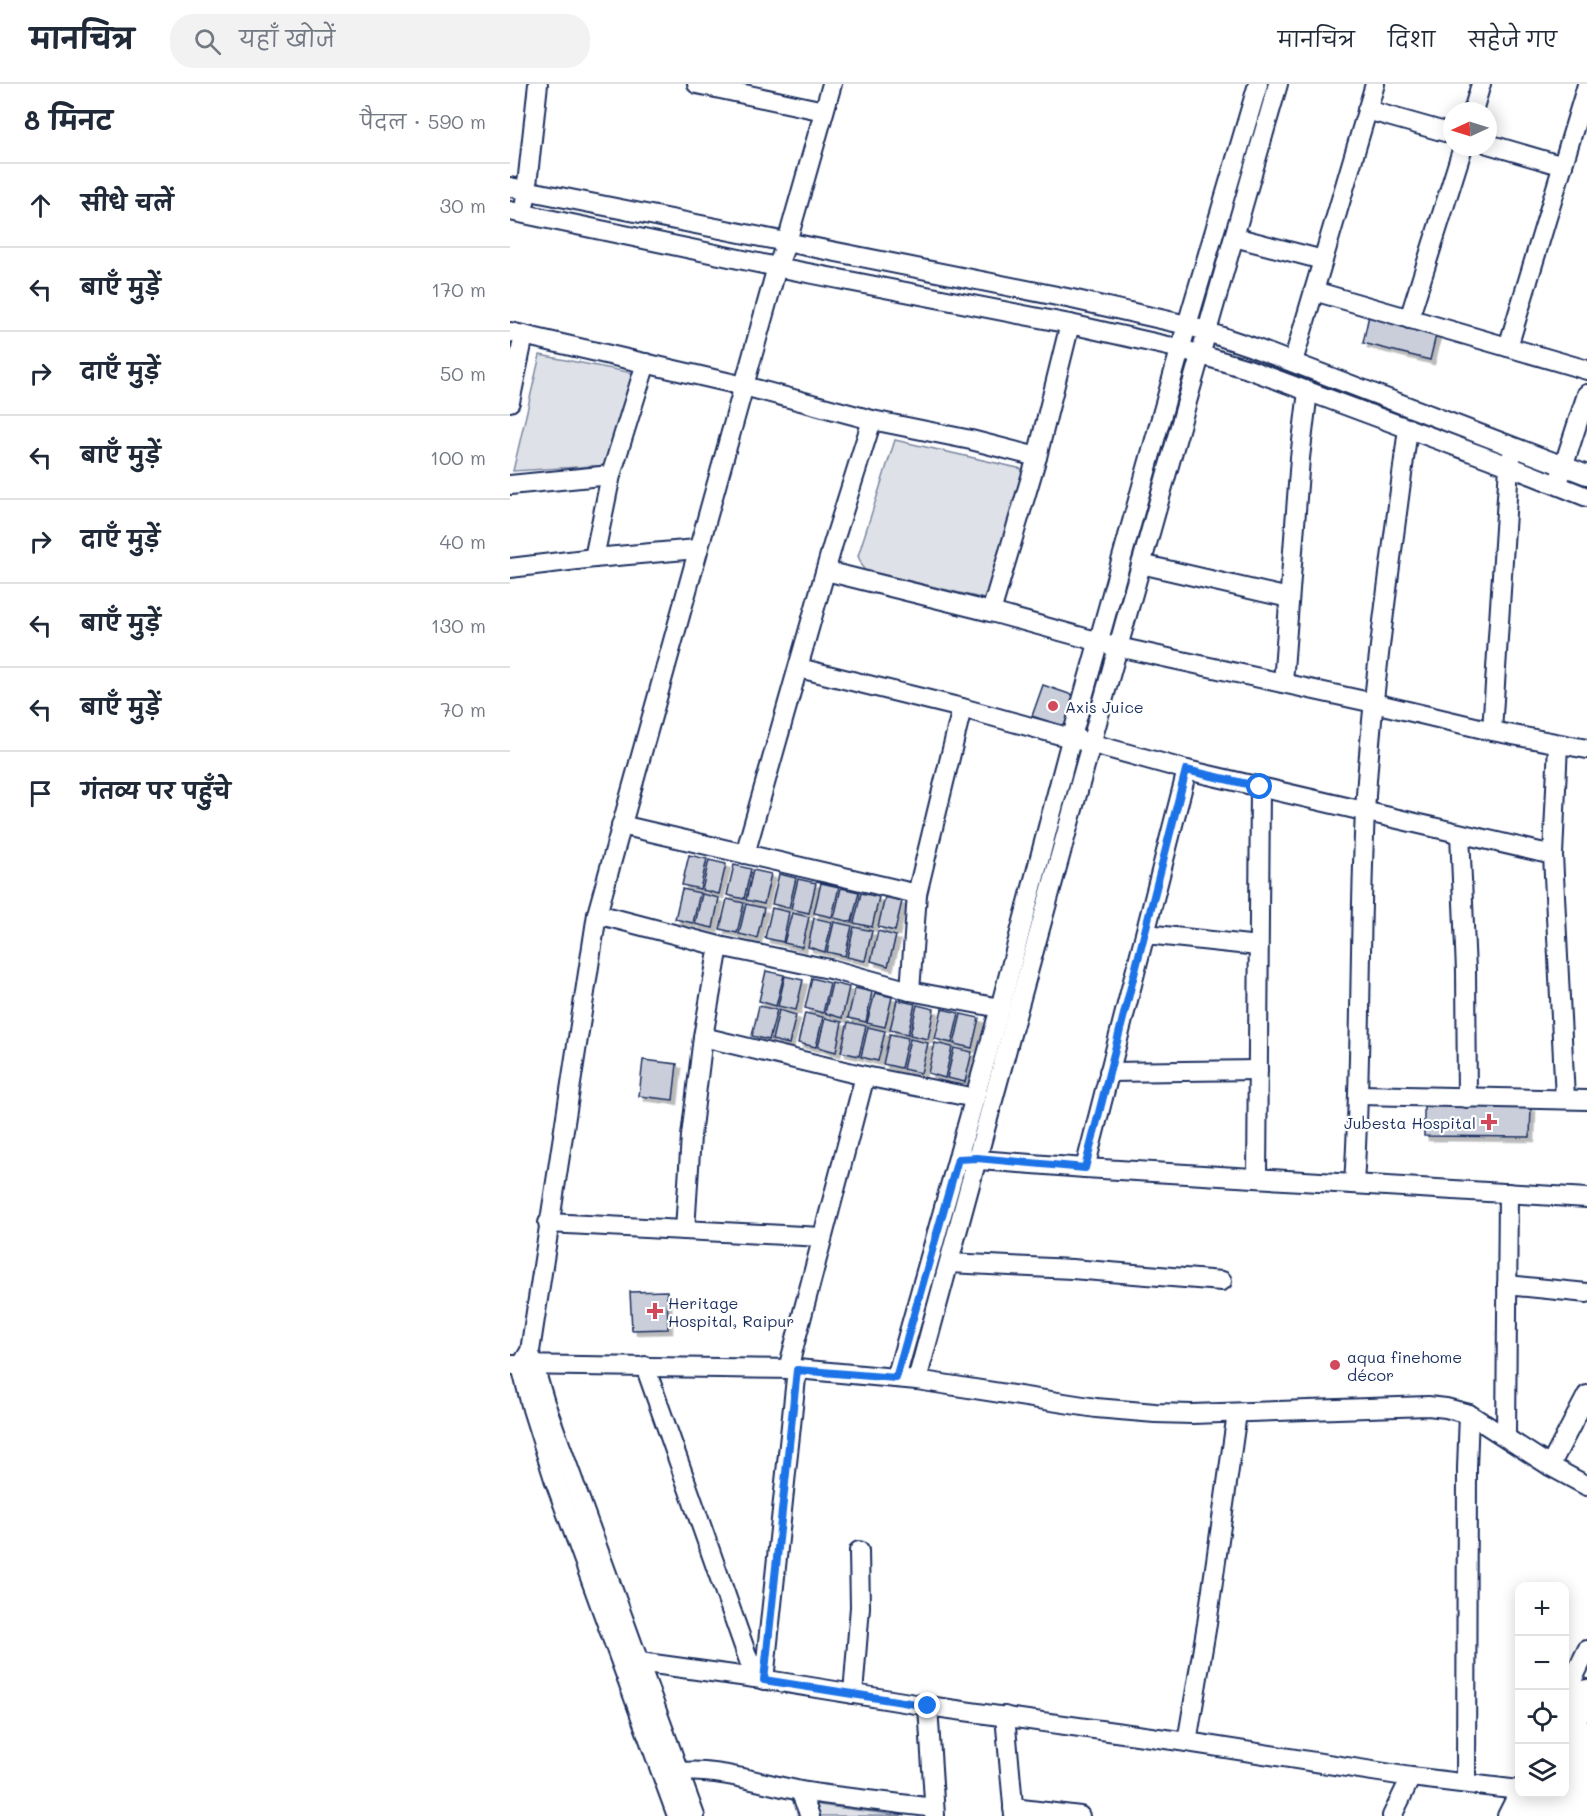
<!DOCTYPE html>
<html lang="hi">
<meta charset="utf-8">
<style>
body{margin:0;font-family:Mali,"Playpen Sans Deva",sans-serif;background:#f2f2f3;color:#1f2937}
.controls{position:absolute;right:18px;bottom:18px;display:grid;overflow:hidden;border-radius:12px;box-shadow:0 3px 15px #0003}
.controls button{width:54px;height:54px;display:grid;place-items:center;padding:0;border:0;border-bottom:2px solid #e0e1e3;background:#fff;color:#1f2937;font:30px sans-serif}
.compass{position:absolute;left:933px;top:18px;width:54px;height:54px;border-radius:50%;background:#fff;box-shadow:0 3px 15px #0003;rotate:266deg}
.stop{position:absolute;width:18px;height:18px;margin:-14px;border:4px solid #1a73e8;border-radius:50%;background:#fff}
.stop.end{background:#1a73e8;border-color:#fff;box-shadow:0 2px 6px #0008}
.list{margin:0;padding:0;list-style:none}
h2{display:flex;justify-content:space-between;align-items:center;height:78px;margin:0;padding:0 24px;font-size:26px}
h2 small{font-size:20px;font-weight:400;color:#747a83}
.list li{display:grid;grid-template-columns:39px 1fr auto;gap:18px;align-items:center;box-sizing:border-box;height:84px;padding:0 24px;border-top:2px solid #e0e1e3}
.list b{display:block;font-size:22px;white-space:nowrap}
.list em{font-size:20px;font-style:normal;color:#747a83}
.icon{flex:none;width:33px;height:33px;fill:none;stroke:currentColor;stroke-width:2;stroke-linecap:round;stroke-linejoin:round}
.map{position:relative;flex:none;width:1077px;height:1732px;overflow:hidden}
header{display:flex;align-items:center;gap:36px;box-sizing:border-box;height:84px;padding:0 30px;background:#fff;border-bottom:2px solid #e0e1e3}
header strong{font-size:28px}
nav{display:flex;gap:33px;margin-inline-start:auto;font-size:21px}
.search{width:420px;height:54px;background:#f2f2f3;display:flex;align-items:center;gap:15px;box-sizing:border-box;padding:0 21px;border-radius:24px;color:#747a83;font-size:22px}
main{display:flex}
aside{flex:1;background:#fff}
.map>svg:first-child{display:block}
.green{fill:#dee1e7;stroke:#7c88a2;stroke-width:1.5}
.building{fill:#caceda;stroke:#1b2f5e;stroke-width:1.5;filter:url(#shadow)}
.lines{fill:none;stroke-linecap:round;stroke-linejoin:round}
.street-casing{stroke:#1b2f5e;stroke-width:22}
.secondary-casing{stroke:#1b2f5e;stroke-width:30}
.highway-casing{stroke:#1b2f5e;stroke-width:36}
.street{stroke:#fff;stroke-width:18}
.secondary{stroke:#fff;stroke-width:26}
.highway{stroke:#fff;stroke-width:32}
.route{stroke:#1a73e8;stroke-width:8}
.poi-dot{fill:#d1495b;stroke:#fff;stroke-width:2}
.labels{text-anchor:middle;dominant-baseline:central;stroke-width:4.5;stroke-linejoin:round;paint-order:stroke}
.poi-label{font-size:16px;fill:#1b2f5e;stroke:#fff;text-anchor:start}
</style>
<header>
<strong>मानचित्र</strong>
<div class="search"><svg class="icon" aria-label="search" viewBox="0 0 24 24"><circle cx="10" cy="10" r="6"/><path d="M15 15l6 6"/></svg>यहाँ खोजें</div>
<nav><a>मानचित्र</a><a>दिशा</a><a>सहेजे गए</a></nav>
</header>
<main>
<aside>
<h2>8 मिनट<small>पैदल · 590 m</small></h2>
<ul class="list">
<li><svg class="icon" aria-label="ahead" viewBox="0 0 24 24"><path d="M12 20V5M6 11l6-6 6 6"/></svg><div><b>सीधे चलें</b></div><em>30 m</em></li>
<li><svg class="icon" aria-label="left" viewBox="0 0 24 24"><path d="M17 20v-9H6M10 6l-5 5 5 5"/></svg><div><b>बाएँ मुड़ें</b></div><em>170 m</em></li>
<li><svg class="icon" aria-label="right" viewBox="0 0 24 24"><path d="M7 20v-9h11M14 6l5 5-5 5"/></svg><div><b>दाएँ मुड़ें</b></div><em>50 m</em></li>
<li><svg class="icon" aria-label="left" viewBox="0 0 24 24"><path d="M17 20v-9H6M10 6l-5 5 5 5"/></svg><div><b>बाएँ मुड़ें</b></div><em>100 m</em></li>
<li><svg class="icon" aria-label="right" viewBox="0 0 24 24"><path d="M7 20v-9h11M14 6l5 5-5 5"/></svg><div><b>दाएँ मुड़ें</b></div><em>40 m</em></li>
<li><svg class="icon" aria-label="left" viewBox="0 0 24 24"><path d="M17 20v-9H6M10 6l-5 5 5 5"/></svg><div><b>बाएँ मुड़ें</b></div><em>130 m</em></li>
<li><svg class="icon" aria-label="left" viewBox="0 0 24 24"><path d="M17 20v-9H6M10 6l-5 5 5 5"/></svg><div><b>बाएँ मुड़ें</b></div><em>70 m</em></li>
<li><svg class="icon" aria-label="arrive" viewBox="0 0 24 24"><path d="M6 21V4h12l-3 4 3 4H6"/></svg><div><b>गंतव्य पर पहुँचे</b></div></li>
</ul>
</aside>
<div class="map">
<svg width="1077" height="1732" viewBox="0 0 1077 1732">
<defs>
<filter id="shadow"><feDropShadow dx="4.5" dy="4.5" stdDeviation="0" flood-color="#0004"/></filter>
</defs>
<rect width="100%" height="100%" fill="#fff"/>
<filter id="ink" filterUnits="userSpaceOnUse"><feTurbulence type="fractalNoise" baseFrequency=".0167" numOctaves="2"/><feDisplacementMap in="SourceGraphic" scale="12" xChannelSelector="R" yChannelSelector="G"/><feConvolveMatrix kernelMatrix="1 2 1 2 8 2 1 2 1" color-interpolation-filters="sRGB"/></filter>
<g filter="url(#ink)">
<!-- green -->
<g class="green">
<path d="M30 271 128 290 101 381 3 387Z"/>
<path d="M385 356 521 387 483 517 354 486 348 472Z"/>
<path d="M302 1720 392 1732H306Z"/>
</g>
<!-- building -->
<g class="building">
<path d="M859 231 927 247 920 276 853 259Z"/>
<path d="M533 601 565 612 554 643 522 632Z"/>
<path d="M179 771 197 775 190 805 172 801Z"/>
<path d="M199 776 216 780 209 810 192 806Z"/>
<path d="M224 781 241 785 234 815 217 811Z"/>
<path d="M243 786 261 790 254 820 236 816Z"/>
<path d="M269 790 286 794 279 824 262 820Z"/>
<path d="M288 795 306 799 299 829 281 825Z"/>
<path d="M311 799 329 803 322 833 304 829Z"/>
<path d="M331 804 349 808 342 838 324 834Z"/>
<path d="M172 805 190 809 183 839 165 835Z"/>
<path d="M351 809 369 813 362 843 344 839Z"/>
<path d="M192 810 209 814 203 844 185 840Z"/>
<path d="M375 813 392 817 385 847 368 843Z"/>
<path d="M217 815 234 819 227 849 210 845Z"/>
<path d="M236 820 254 824 247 854 229 850Z"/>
<path d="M262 824 279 828 273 858 255 854Z"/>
<path d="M282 829 299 833 292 863 274 859Z"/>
<path d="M304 834 322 838 315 868 298 863Z"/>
<path d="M324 838 342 842 335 872 317 868Z"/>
<path d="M344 843 362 847 355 877 337 873Z"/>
<path d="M368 847 386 852 378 882 361 877Z"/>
<path d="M256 887 274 891 266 922 249 917Z"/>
<path d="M275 892 293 896 286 926 268 922Z"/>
<path d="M302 894 320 899 313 929 295 924Z"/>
<path d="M322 899 339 903 332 934 315 929Z"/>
<path d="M345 904 362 908 356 938 338 934Z"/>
<path d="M365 909 382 913 375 943 357 939Z"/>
<path d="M387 916 405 920 398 950 380 946Z"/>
<path d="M407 921 424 925 418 955 400 951Z"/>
<path d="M249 922 267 926 259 956 242 952Z"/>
<path d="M432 925 449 929 442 959 425 955Z"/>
<path d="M269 926 286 931 279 960 262 956Z"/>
<path d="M295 929 313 933 306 963 288 959Z"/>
<path d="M451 930 469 934 462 964 444 960Z"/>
<path d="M315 934 332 938 326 968 308 963Z"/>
<path d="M338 938 356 942 349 972 331 968Z"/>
<path d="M358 943 375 947 368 977 351 973Z"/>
<path d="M380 950 398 954 391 984 373 980Z"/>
<path d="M400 955 418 959 411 989 393 985Z"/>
<path d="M425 959 442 963 435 994 418 989Z"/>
<path d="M444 964 462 968 455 998 437 994Z"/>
<path d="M133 976 167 980 163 1016 129 1012Z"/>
<path d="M914 1021 1021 1023 1020 1053 914 1052Z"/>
<path d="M157 1207 158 1245 122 1246 120 1208Z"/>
</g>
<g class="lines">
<!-- street casing -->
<g class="street-casing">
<g id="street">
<path d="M187 0 314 27"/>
<path d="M857 26 942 50"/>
<path d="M963 27 971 0"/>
<path d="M978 60 1053 82"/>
<path d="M0 103 562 215 677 241 742 263 1077 391"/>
<path d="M15 119 28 0"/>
<path d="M0 127 267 183 560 240 671 265 738 285 999 382 1077 413"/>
<path d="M724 153 813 176"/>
<path d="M804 207 1077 286"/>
<path d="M899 235 953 63"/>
<path d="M0 248 234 302 362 336 461 356 527 373"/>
<path d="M998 263 1077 1"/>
<path d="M783 278 865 0"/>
<path d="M0 318 14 251"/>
<path d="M1050 393 1077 310"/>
<path d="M0 401 101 391 136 279"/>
<path d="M84 474 101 391"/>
<path d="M631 480 779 514"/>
<path d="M0 484 84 474 187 465"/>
<path d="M316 487 481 528 608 563 864 619 982 647 1077 665"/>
<path d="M481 528 527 373 560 240"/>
<path d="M773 599 790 374 798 307"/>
<path d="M452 624 677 686"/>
<path d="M982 647 999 382 1002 371"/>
<path d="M1048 660 1043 771 1055 1015"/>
<path d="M111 741 407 810 452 624 289 584"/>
<path d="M950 750 956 887 957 1014"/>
<path d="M235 770 323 460 362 336"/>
<path d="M87 830 209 862 324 886 400 907 490 924"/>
<path d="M636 850 748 862"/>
<path d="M400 907 407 810"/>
<path d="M193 953 355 992 465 1014"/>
<path d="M599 988 748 986"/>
<path d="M850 1011 1077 1016"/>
<path d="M456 1075 575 1084 1077 1114"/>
<path d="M575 1084 677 686 1043 771"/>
<path d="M747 1094 750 703"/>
<path d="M844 1100C852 976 849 852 855 728 862 600 882 472 898 344"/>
<path d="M38 1139 312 1153"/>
<path d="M175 1146 181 1052 193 953 209 862"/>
<path d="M439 1179 562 1185 712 1197"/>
<path d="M997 1201 1077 1209"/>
<path d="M21 1272 35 1319 185 1732"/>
<path d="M2 1281 287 1285 407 1296 586 1324 645 1329 682 1330 918 1322 936 1324 959 1330 1040 1382 1077 1402"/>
<path d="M135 1282 245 1594 418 1622 677 1658 901 1693 1009 1706"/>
<path d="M278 1285 355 992"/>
<path d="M386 1294 490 924 561 656 677 241 748 0"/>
<path d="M407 1296C524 863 643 431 768 0"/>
<path d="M996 1352 998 1109"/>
<path d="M1040 1382 1077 1311"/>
<path d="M119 1581 129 1578 245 1594"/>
<path d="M254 1596 287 1285"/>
<path d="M343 1610 350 1523 349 1467"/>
<path d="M1054 1613 1077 1566"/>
<path d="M418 1622 425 1732"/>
<path d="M495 1632 504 1732"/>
<path d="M677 1658 697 1540 727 1329"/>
<path d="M160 1691C192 1679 256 1701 291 1707 335 1714 380 1718 424 1724"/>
<path d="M956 1698 957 1384 959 1330"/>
<path d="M290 1707 300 1732"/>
<path d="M503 1724 570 1732"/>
<path d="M167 1732 44 1395 22 1325 11 1282 20 1267 87 830 267 183 277 158 322 0"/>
<path d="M882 1732 901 1693"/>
<path d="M997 1732 1010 1706"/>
</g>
</g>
<!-- secondary casing -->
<g class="secondary-casing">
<g id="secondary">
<path d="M1054 1654 1077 1609"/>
<path d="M1016 1732 1027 1710"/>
</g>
</g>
<!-- highway casing -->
<g class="highway-casing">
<g id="highway">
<path d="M1054 1698 1077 1654"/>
<path d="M1037 1732 1048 1710"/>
<path d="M1061 1732 1077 1701"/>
</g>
</g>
<!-- street -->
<use href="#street" class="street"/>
<!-- secondary -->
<use href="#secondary" class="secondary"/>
<!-- highway -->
<use href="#highway" class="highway"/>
</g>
</g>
<g class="lines" filter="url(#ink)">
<!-- route -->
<path class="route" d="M418 1622 254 1596 287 1286 386 1294 448 1075 467 1074 575 1084 676 686 750 703"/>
</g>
<!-- markers -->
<g class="poi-dot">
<circle cx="543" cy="622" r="6"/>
<path d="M976 1029h6v6h6v6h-6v6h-6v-6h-6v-6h6z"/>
<path d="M142 1218h6v6h6v6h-6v6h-6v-6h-6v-6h6z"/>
<circle cx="825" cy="1281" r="6"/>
</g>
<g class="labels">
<!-- poi labels -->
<g class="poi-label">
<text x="555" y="622">Axis Juice</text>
<text x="966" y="1038" text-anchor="end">Jubesta Hospital</text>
<text x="158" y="1218">Heritage<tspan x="158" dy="18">Hospital, Raipur</tspan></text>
<text x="837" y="1272">aqua finehome<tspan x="837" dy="18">décor</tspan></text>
</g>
</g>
</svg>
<div class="controls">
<button>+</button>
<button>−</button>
<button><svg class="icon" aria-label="locate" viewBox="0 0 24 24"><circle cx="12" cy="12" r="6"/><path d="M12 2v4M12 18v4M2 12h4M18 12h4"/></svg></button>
<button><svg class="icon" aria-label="layers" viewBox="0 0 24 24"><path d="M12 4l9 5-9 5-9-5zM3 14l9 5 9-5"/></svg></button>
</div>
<svg class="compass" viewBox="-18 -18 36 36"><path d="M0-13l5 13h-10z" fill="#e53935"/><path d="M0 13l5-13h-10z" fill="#747a83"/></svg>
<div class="stop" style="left:750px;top:703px"></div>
<div class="stop end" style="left:418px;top:1622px"></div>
</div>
</main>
